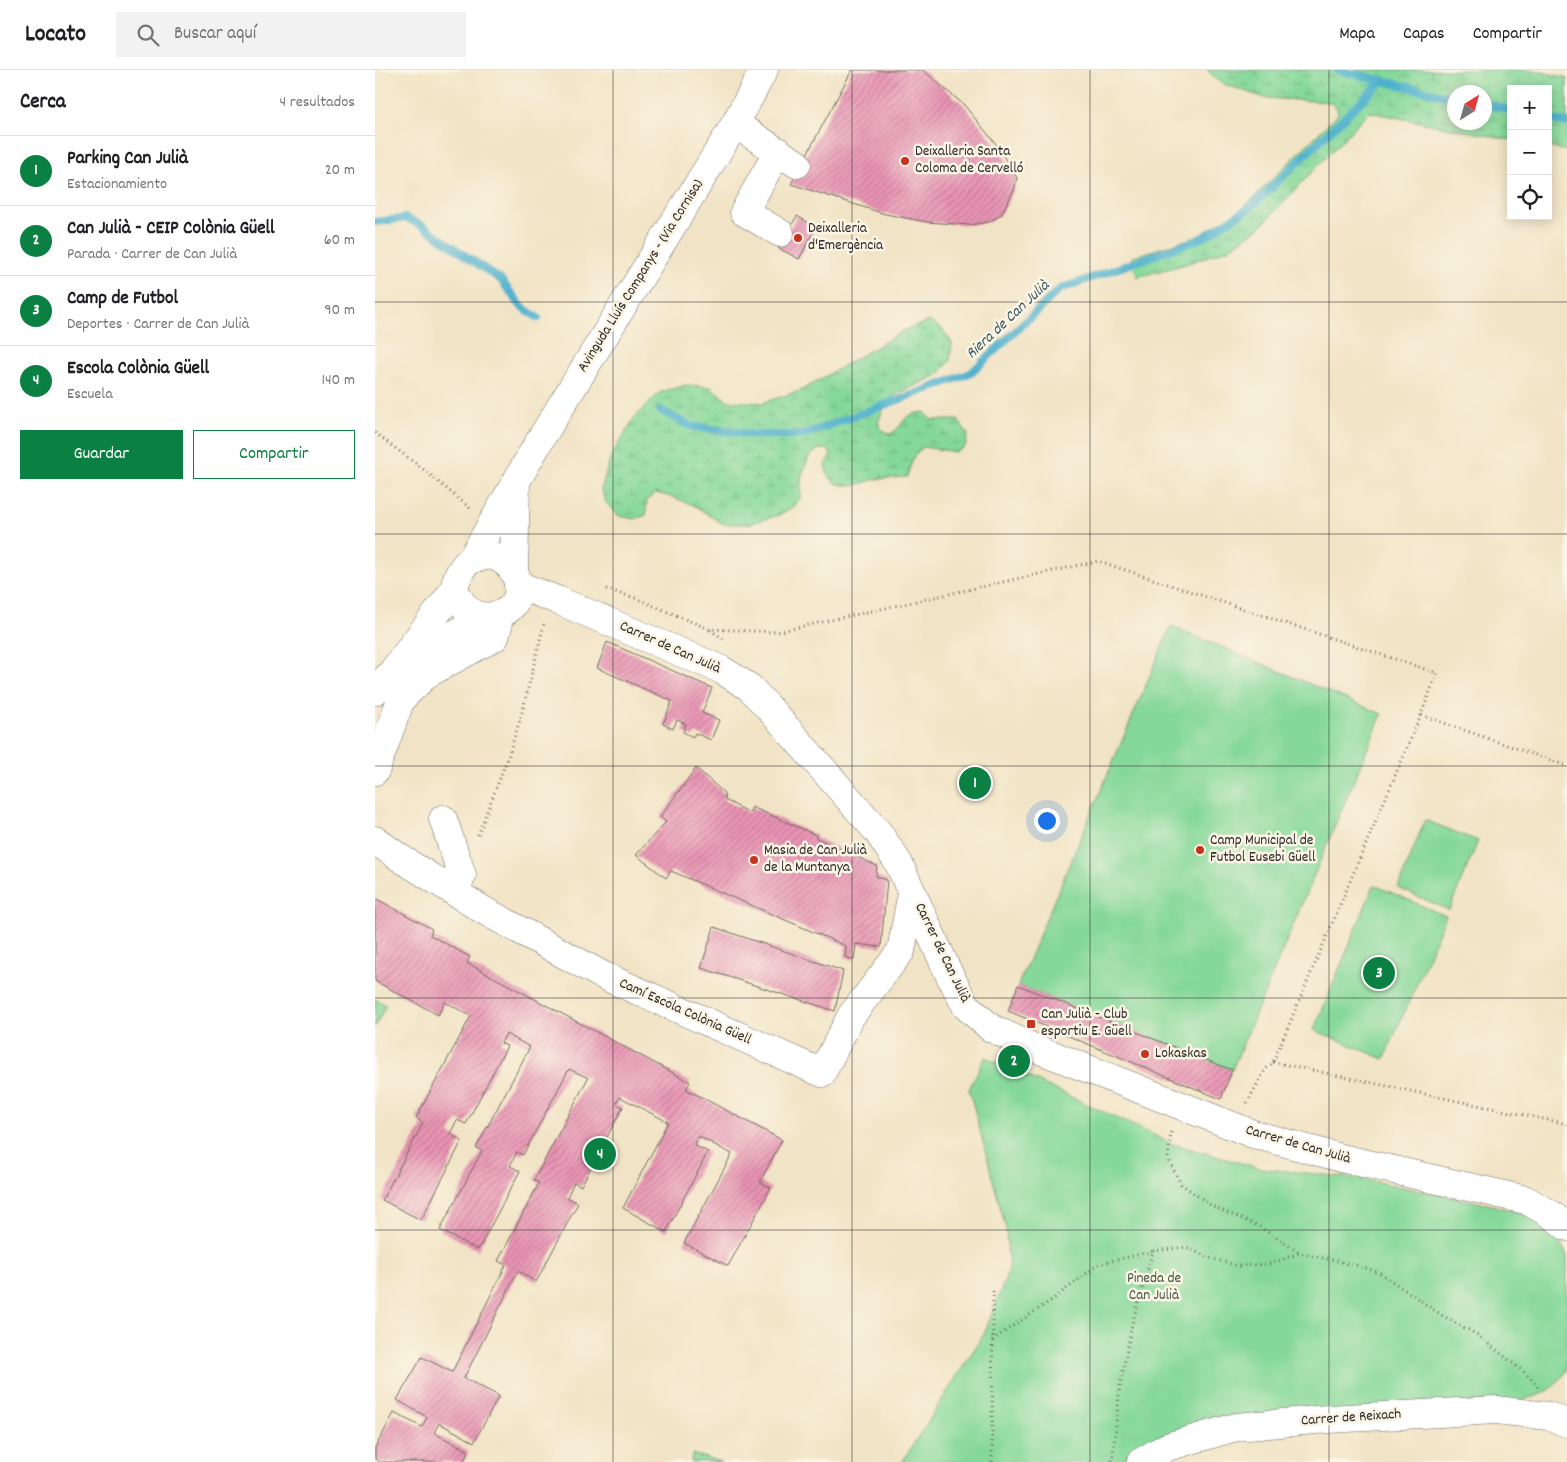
<!DOCTYPE html>
<html lang="es">
<meta charset="utf-8">
<style>
body{margin:0;font-family:Dekko,sans-serif;background:#f2f2f2;color:#202124}
.controls{position:absolute;right:15px;top:15px;display:grid;overflow:hidden;border-radius:0px;box-shadow:0 2px 12px #0003}
.controls button{width:45px;height:45px;display:grid;place-items:center;padding:0;border:0;border-bottom:1px solid #e0e0e0;background:#fff;color:#202124;font:25px sans-serif}
.compass{position:absolute;left:1072px;top:15px;width:45px;height:45px;border-radius:50%;background:#fff;box-shadow:0 2px 12px #0003;rotate:37deg}
.you{position:absolute;left:671px;top:750px;width:18px;height:18px;margin:-12px;border:4px solid #fff;border-radius:50%;background:#1a73e8;box-shadow:0 0 0 8px #1a73e833}
.badge{display:grid;place-items:center;width:32px;height:32px;border-radius:50%;background:#0b8043;color:#fff;font-size:16px;font-weight:700}
.pin{position:absolute;translate:-50% -50%;border:2px solid #fff;box-shadow:0 1px 5px #0006}
.list{margin:0;padding:0;list-style:none}
h2{display:flex;justify-content:space-between;align-items:center;height:65px;margin:0;padding:0 20px;font-size:21px}
h2 small{font-size:16px;font-weight:400;color:#757577}
.list li{display:grid;grid-template-columns:32px 1fr auto;gap:15px;align-items:center;box-sizing:border-box;height:70px;padding:0 20px;border-top:1px solid #e0e0e0}
.list b{display:block;font-size:19px;white-space:nowrap}
.list p{margin:0;font-size:16px;white-space:nowrap;color:#757577}
.list em{font-size:16px;font-style:normal;color:#757577}
.actions{display:flex;gap:10px;padding:15px 20px}
.actions a{flex:1;padding:11px 0;border:1px solid #0b8043;border-radius:0px;text-align:center;font-size:18px;color:#0b8043}
.actions .main{background:#0b8043;color:#fff}
.icon{flex:none;width:28px;height:28px;fill:none;stroke:currentColor;stroke-width:2;stroke-linecap:round;stroke-linejoin:round}
.map{position:relative;flex:none;width:1192px;height:1392px;overflow:hidden}
header{display:flex;align-items:center;gap:30px;box-sizing:border-box;height:70px;padding:0 25px;background:#fff;border-bottom:1px solid #e0e0e0}
header strong{font-size:24px}
nav{display:flex;gap:28px;margin-inline-start:auto;font-size:18px}
.search{width:350px;height:45px;background:#f2f2f2;display:flex;align-items:center;gap:12px;box-sizing:border-box;padding:0 18px;border-radius:0px;color:#757577;font-size:19px}
main{display:flex}
aside{flex:1;background:#fff}
.map>svg:first-child{display:block}
.grass{fill:url(#grass-tufts);stroke:#588262}
.wetland{fill:url(#wetland-marsh);stroke:#588262;fill-rule:evenodd}
.park{fill:#85d89a;stroke:#588262}
.lines{fill:none;stroke-linecap:round;stroke-linejoin:round}
.stream{stroke:#4eb1cd;stroke-width:8}
.building{fill:url(#building-hatch)}
.minor-casing{stroke:#706b61;stroke-width:29}
.path{stroke:#706b61;stroke-width:3;stroke-dasharray:1 4;stroke-linecap:butt}
.minor{stroke:#fff;stroke-width:28}
.grid{fill:none;stroke:#2b2b2b;stroke-width:1;stroke-opacity:0.55}
.poi-dot{fill:#c8321e;stroke:#fcf5e5;stroke-width:2}
.labels{text-anchor:middle;dominant-baseline:central;stroke-width:5;stroke-linejoin:round;paint-order:stroke}
.poi-label{font-size:15px;fill:#2b2b2b;stroke:#fcf5e5;text-anchor:start}
.street-label{font-size:15px;fill:#2b2b2b;stroke:#fcf5e5}
.park-label{font-size:15px;fill:#425647;stroke:#fcf5e5}
.water-label{font-size:16px;font-style:italic;fill:#375a64;stroke:#fcf5e5}
</style>
<header>
<strong>Locato</strong>
<div class="search"><svg class="icon" aria-label="search" viewBox="0 0 24 24"><circle cx="10" cy="10" r="6"/><path d="M15 15l6 6"/></svg>Buscar aquí</div>
<nav><a>Mapa</a><a>Capas</a><a>Compartir</a></nav>
</header>
<main>
<aside>
<h2>Cerca<small>4 resultados</small></h2>
<ul class="list">
<li><span class="badge">1</span><div><b>Parking Can Julià</b><p>Estacionamiento</p></div><em>20 m</em></li>
<li><span class="badge">2</span><div><b>Can Julià - CEIP Colònia Güell</b><p>Parada · Carrer de Can Julià</p></div><em>60 m</em></li>
<li><span class="badge">3</span><div><b>Camp de Futbol</b><p>Deportes · Carrer de Can Julià</p></div><em>90 m</em></li>
<li><span class="badge">4</span><div><b>Escola Colònia Güell</b><p>Escuela</p></div><em>140 m</em></li>
</ul>
<div class="actions"><a class="main">Guardar</a><a>Compartir</a></div>
</aside>
<div class="map">
<svg width="1192" height="1392" viewBox="0 0 1192 1392">
<defs>
<pattern id="grass-tufts" width="24" height="20" patternUnits="userSpaceOnUse" patternTransform="scale(1.25)"><rect width="24" height="20" fill="#85d89a"/><path d="M3 7l-1-3M5 7V3M7 7l1-3M15 17l-1-3M17 17v-4M19 17l1-3" fill="none" stroke="#73ba85"/></pattern>
<pattern id="wetland-marsh" width="20" height="14" patternUnits="userSpaceOnUse" patternTransform="scale(1.25)"><rect width="20" height="14" fill="#85d89a"/><path d="M1 5h8M5 5V1M11 12h8M15 12V8" fill="none" stroke="#73ba85"/></pattern>
<pattern id="building-hatch" width="6" height="6" patternUnits="userSpaceOnUse" patternTransform="scale(1.25)"><rect width="6" height="6" fill="#e994b4"/><path d="M-1 1l2-2M0 6l6-6M5 7l2-2" fill="none" stroke="#bd7993"/></pattern>
</defs>
<rect width="100%" height="100%" fill="#fcf5e5"/>
<filter id="ink" filterUnits="userSpaceOnUse"><feTurbulence type="fractalNoise" baseFrequency=".02" numOctaves="2"/><feDisplacementMap in="SourceGraphic" scale="10" xChannelSelector="R" yChannelSelector="G"/><feConvolveMatrix kernelMatrix="1 2 1 2 8 2 1 2 1" color-interpolation-filters="sRGB"/></filter>
<filter id="wash" filterUnits="userSpaceOnUse"><feTurbulence type="fractalNoise" baseFrequency=".0096" numOctaves="4" result="noise"/><feDisplacementMap in="SourceGraphic" scale="20" xChannelSelector="R" yChannelSelector="G"/><feGaussianBlur stdDeviation="1.12" result="paint"/><feColorMatrix in="noise" values="0 0 0 0 0 0 0 0 0 0 0 0 0 0 0 0 0 1.4 0 .05"/><feComposite in="paint" operator="in"/></filter>
<g filter="url(#wash)">
<rect width="100%" height="100%" fill="#f1e3c5"/>
<!-- grass -->
<path class="grass" d="M317 1384 347 1392H316Z"/>
<!-- wetland -->
<g class="wetland">
<path d="M832 0H1159L1192 8V81L1173 77V19H1136V70L994 42 885 157 853 179 811 194 762 207 757 187 823 166 866 140 963 44 962 38 955 32 890 28 846 13ZM1080 22H1110V52H1080Z"/>
<path d="M554 251 567 259 577 273 575 291 563 305 520 325 509 338 503 352 507 360 516 364C533 352 524 345 550 342L556 350H583L593 364 590 377 580 382 548 377 538 388 532 407 500 409 478 416 462 414 453 406 450 395 456 384 452 379H443L434 387 426 407V426L420 436 404 445 374 454H348L318 435 297 427 281 423 272 430 271 445 260 449 244 446 231 433 226 420 236 386 260 347 285 322 311 315 336 317 353 331 387 333 427 320 530 260Z"/>
</g>
<!-- park -->
<g class="park">
<path d="M796 556 1007 644 857 1000 643 915Z"/>
<path d="M1050 750 1103 771 1074 840 1023 818Z"/>
<path d="M999 815 1071 846 1009 989 939 960Z"/>
<path d="M0 929 11 935 0 957Z"/>
<path d="M610 987 798 1074 884 1098 988 1109 1121 1136 1155 1146 1181 1166 1192 1185V1300C1177 1321 1171 1324 1146 1330L784 1366 752 1385 747 1392H527L609 1264 634 1200 631 1159 594 1019Z"/>
</g>
<g class="lines">
<!-- stream -->
<g class="stream">
<path d="M962 0 1080 28"/>
<path d="M1110 34 1136 40"/>
<path d="M1173 49 1192 53"/>
<path d="M0 152 31 148 48 156 126 210 146 236 163 248"/>
<path d="M285 340 315 356 379 365H428L596 303 685 219 827 168 876 137 1007 11"/>
</g>
</g>
<g id="blocks">
<!-- building -->
<g class="building">
<path d="M477 0H548L589 35 621 74 642 108 639 120 626 145 614 152 594 155 552 152 510 144 416 114Z"/>
<path d="M422 146 441 157 424 189 403 178Z"/>
<path d="M232 572 337 618 327 643 344 650 336 670 320 663 318 667 308 662 311 654 302 650 298 659 288 654 297 631 222 598Z"/>
<path d="M321 698 349 723 350 730 375 743 377 737 441 765V768L502 796 501 806 512 810 506 877 481 874 479 890 470 887 471 876 296 801 291 808 261 785 291 752 285 747Z"/>
<path d="M0 828 57 859 55 865 95 887 92 893 315 1012 311 1019 407 1070 385 1112 396 1118 353 1196 309 1173 357 1084 323 1066 319 1075 333 1082 291 1162 248 1138 293 1052 245 1027 241 1034 248 1037 206 1116 199 1112 192 1127 203 1133 161 1212 143 1201 89 1308 124 1326 99 1372 64 1353 59 1363 94 1381 88 1392H5L0 1389V1378L19 1343 47 1357 52 1347 22 1330 47 1287 77 1302 131 1195 123 1191 164 1113 159 1110 213 1008 194 999 148 1085 142 1082 135 1096 145 1101 103 1180 65 1160 107 1081 101 1078 155 977 131 964 126 973 132 976 91 1054 82 1050 75 1064 87 1071 46 1150 7 1130 48 1053 41 1048 96 946 70 932 63 945 0 911Z"/>
<path d="M339 857 468 901 460 941 326 898Z"/>
<path d="M643 915 857 1000 846 1029 633 941Z"/>
</g>
</g>
</g>
<g filter="url(#ink)">
<use href="#blocks" fill-opacity="0" stroke="#706b61" stroke-width="1"/>
<g class="lines">
<!-- minor casing -->
<g class="minor-casing">
<g id="minor">
<path d="M360 54 422 94"/>
<path d="M403 81 369 142 405 163"/>
<path d="M115 485C150 494 155 540 117 546 105 548 95 544 87 533 85 530 81 524 80 520 79 510 88 494 96 490 101 487 109 487 115 485Z"/>
<path d="M96 490 165 370 360 54 389 0"/>
<path d="M139 501 141 413"/>
<path d="M143 515 182 530 347 600 374 617 394 638 503 762 524 794 574 904 591 936 616 958 655 976 878 1064 966 1088 1151 1130 1177 1145 1192 1157"/>
<path d="M30 594 108 547"/>
<path d="M0 621 18 601 80 519"/>
<path d="M0 701 26 629 52 604 120 567 123 557 120 545"/>
<path d="M68 749 87 805 80 821"/>
<path d="M0 770 22 786 108 840 227 905 447 1003 476 946 526 881 537 822"/>
<path d="M766 1392 792 1377 861 1357 953 1349 1121 1340 1173 1346 1192 1353"/>
</g>
</g>
<!-- path -->
<g class="path">
<path d="M0 363 48 399 96 439"/>
<path d="M231 519 260 528 334 559 402 562 723 491 1062 603 1046 645 1192 696"/>
<path d="M335 560 350 570"/>
<path d="M103 765 133 687 146 647 169 554"/>
<path d="M898 992 1192 1054"/>
<path d="M872 1033 890 1000 898 992 1046 645"/>
<path d="M796 1062 793 1088 806 1114 837 1136 885 1157 925 1183"/>
<path d="M778 1181 811 1177 835 1188 864 1196 894 1194 925 1183 985 1196 1005 1203 1068 1246 1101 1264 1149 1302 1161 1314 1163 1318"/>
<path d="M617 1270 677 1230 724 1194 778 1181 757 1254 745 1316 737 1392"/>
<path d="M617 1392 618 1218"/>
</g>
<!-- minor -->
<use href="#minor" class="minor"/>
</g>
</g>
<!-- grid -->
<path class="grid" d="M238 0V1392M477 0V1392M715 0V1392M954 0V1392M0 232H1192M0 464H1192M0 696H1192M0 928H1192M0 1160H1192"/>
<!-- markers -->
<g class="poi-dot">
<circle cx="530" cy="91" r="5"/>
<circle cx="423" cy="168" r="5"/>
<circle cx="825" cy="780" r="5"/>
<circle cx="379" cy="790" r="5"/>
<rect x="651" y="949" width="10" height="10" rx="2.5"/>
<circle cx="770" cy="984" r="5"/>
</g>
<g class="labels">
<!-- poi labels -->
<g class="poi-label">
<text x="540" y="82">Deixalleria Santa<tspan x="540" dy="17">Coloma de Cervelló</tspan></text>
<text x="433" y="159">Deixalleria<tspan x="433" dy="17">d'Emergència</tspan></text>
<text x="835" y="771">Camp Municipal de<tspan x="835" dy="17">Futbol Eusebi Güell</tspan></text>
<text x="389" y="781">Masia de Can Julià<tspan x="389" dy="17">de la Muntanya</tspan></text>
<text x="666" y="945">Can Julià - Club<tspan x="666" dy="17">esportiu E. Güell</tspan></text>
<text x="780" y="984">Lokaskas</text>
</g>
<!-- street labels -->
<g class="street-label">
<text transform="translate(266 206) rotate(-58)">Avinguda Lluís Companys - (Via Cornisa)</text>
<text transform="translate(295 578) rotate(24)">Carrer de Can Julià</text>
<text transform="translate(567 883) rotate(64)">Carrer de Can Julià</text>
<text transform="translate(310 942) rotate(24)">Camí Escola Colònia Güell</text>
<text transform="translate(923 1075) rotate(16)">Carrer de Can Julià</text>
<text transform="translate(976 1348) rotate(-4)">Carrer de Reixach</text>
</g>
<!-- park labels -->
<g class="park-label">
<text x="779" y="1209">Pineda de<tspan x="779" dy="17">Can Julià</tspan></text>
</g>
<!-- water labels -->
<g class="water-label">
<text transform="translate(633 250) rotate(-43)">Riera de Can Julià</text>
</g>
</g>
</svg>
<div class="controls">
<button>+</button>
<button>−</button>
<button><svg class="icon" aria-label="locate" viewBox="0 0 24 24"><circle cx="12" cy="12" r="6"/><path d="M12 2v4M12 18v4M2 12h4M18 12h4"/></svg></button>
</div>
<svg class="compass" viewBox="-18 -18 36 36"><path d="M0-13l5 13h-10z" fill="#e53935"/><path d="M0 13l5-13h-10z" fill="#757577"/></svg>
<div class="you"></div>
<div class="pin badge" style="left:600px;top:713px">1</div>
<div class="pin badge" style="left:639px;top:991px">2</div>
<div class="pin badge" style="left:1004px;top:903px">3</div>
<div class="pin badge" style="left:225px;top:1084px">4</div>
</div>
</main>
